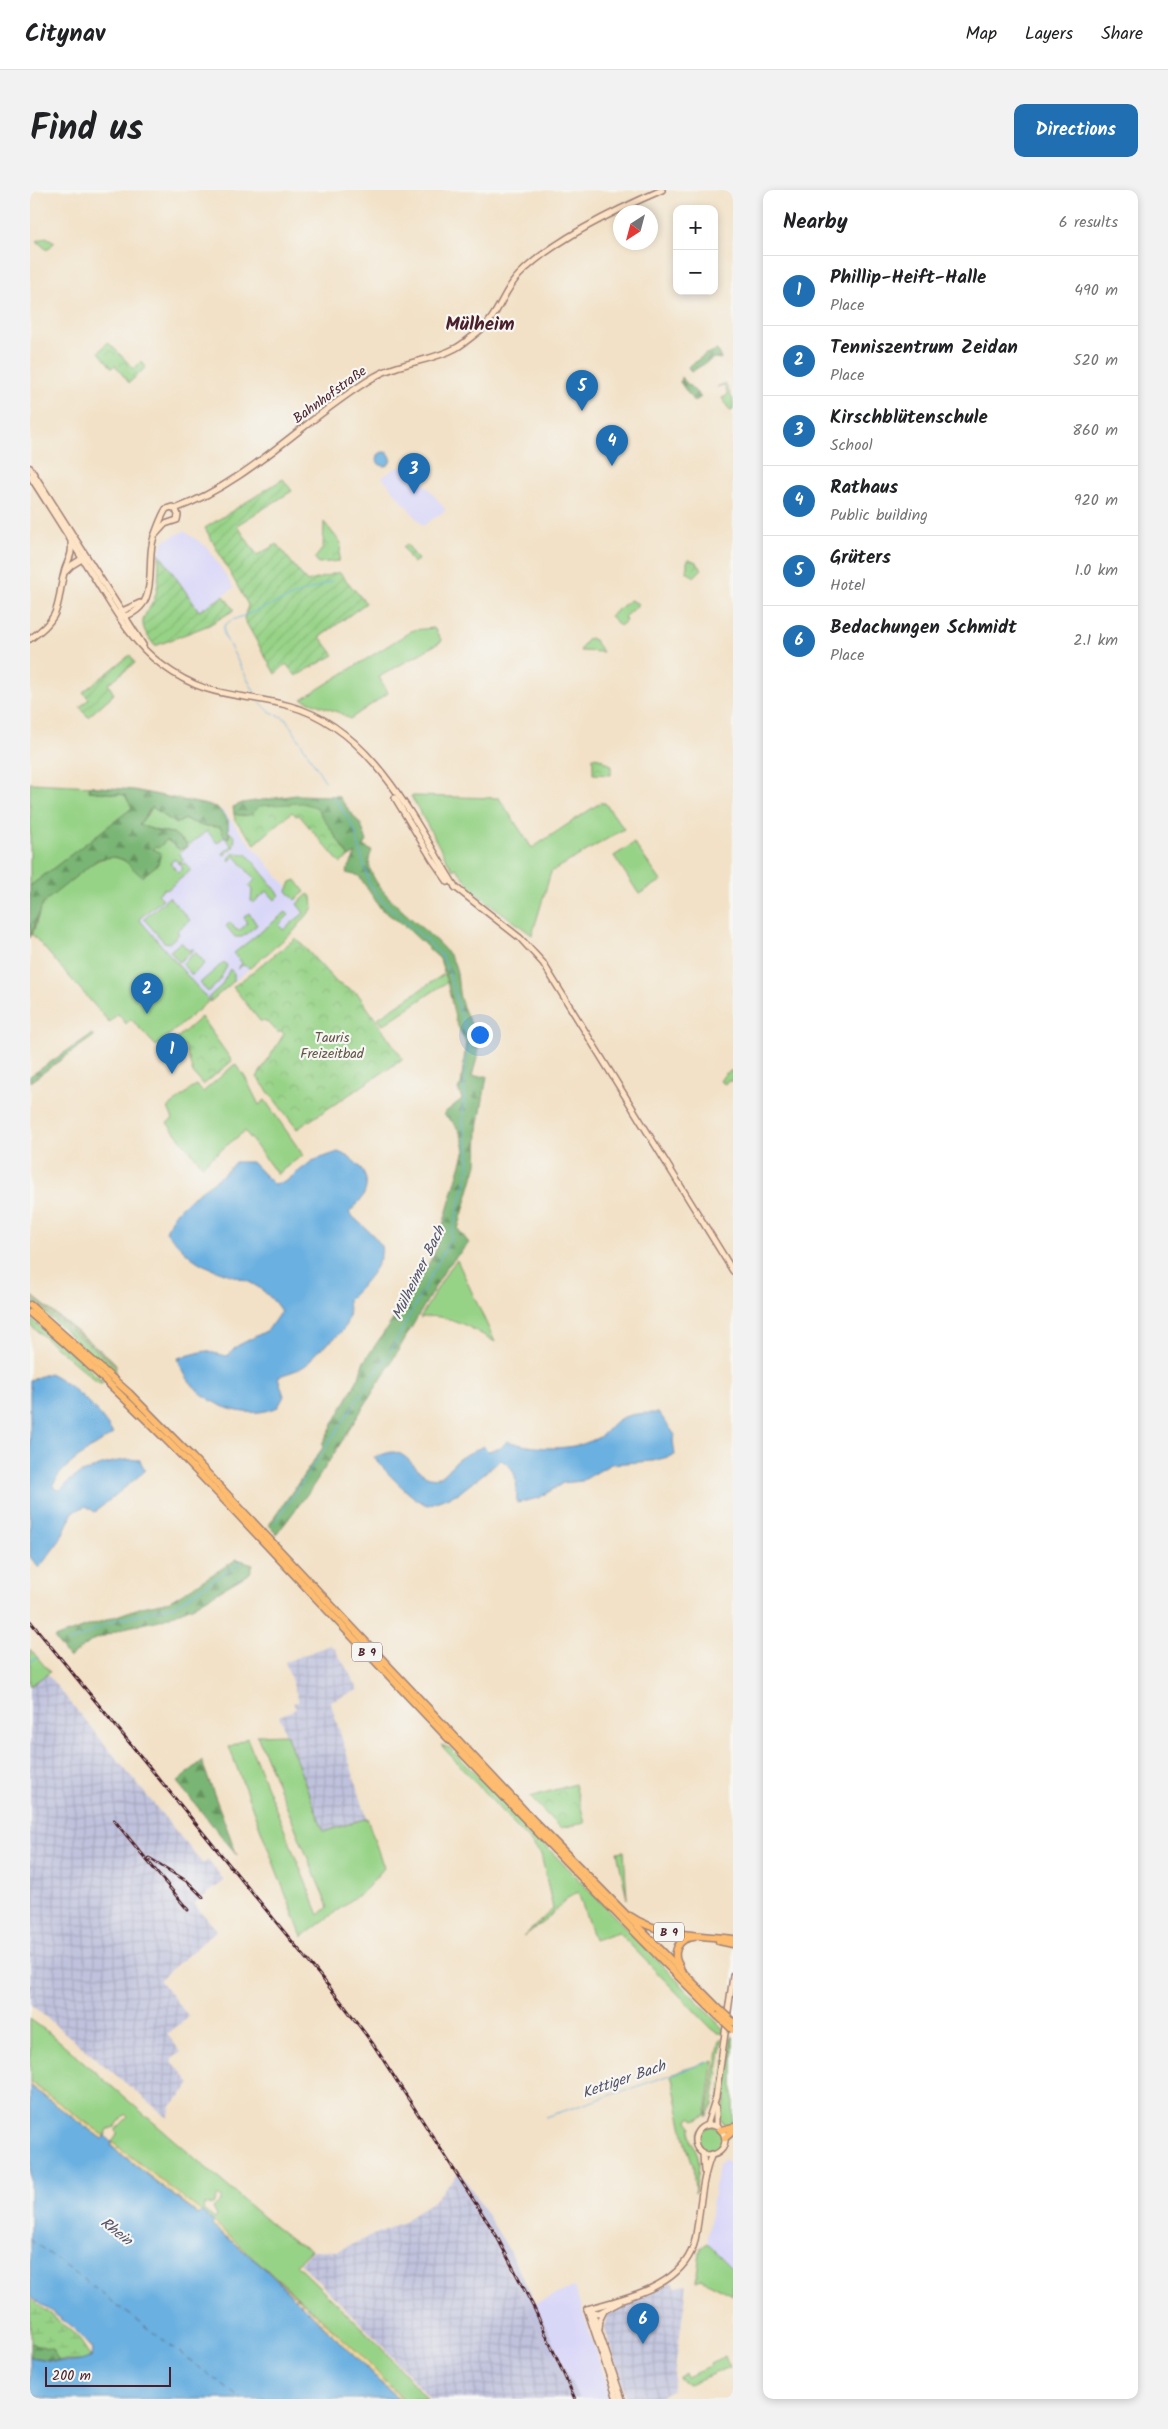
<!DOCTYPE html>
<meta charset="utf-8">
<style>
body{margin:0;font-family:Kalam,sans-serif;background:#f2f2f2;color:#202124}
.controls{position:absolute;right:15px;top:15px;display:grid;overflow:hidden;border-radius:10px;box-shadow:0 2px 8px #0003}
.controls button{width:45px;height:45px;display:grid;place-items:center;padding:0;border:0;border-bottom:1px solid #e0e0e0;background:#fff;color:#202124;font:25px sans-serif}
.compass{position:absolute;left:583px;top:15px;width:45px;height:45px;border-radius:50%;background:#fff;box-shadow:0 2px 8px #0003;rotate:216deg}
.scale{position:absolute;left:15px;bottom:12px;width:126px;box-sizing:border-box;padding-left:5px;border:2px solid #4a1f2b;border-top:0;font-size:14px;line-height:18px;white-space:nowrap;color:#4a1f2b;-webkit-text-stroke:4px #f6f6f2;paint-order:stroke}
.you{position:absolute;left:449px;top:844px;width:18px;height:18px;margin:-12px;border:4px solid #fff;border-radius:50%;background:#1a73e8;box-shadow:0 0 0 8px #1a73e833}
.badge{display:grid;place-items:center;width:32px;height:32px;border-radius:50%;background:#1f6fb2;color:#fff;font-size:16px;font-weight:700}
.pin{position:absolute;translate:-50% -41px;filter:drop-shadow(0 1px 2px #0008)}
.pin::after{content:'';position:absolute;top:26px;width:18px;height:15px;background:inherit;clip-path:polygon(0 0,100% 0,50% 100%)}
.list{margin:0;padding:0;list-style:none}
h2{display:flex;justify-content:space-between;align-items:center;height:65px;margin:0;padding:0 20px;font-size:21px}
h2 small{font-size:16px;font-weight:400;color:#757577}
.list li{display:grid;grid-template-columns:32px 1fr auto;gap:15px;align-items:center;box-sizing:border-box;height:70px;padding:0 20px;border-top:1px solid #e0e0e0}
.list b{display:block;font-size:19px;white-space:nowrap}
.list p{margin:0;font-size:16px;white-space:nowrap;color:#757577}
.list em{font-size:16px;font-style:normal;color:#757577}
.map{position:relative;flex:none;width:703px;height:2209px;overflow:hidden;border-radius:10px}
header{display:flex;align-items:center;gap:30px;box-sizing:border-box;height:70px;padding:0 25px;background:#fff;border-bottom:1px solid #e0e0e0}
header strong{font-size:24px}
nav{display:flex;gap:28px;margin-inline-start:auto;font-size:18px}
.intro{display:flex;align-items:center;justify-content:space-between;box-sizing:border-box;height:120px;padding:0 30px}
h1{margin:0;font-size:35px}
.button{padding:12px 22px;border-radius:10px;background:#1f6fb2;color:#fff;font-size:18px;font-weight:700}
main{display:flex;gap:30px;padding:0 30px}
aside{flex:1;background:#fff;border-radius:10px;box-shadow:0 2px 8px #0003}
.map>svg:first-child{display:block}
.built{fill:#d9d7f8}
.industrial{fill:url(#industrial-grid)}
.railway{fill:#c0c2dd}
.grass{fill:#97d387;stroke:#707959;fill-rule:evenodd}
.forest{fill:url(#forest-firs);stroke:#626a50}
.wetland{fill:url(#wetland-marsh);stroke:#707959}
.sand{fill:url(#sand-dots);stroke:#9c7c64}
.park{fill:url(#park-crowns);stroke:#707959}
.garden{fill:url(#garden-furrows);stroke:#707959}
.water{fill:#6ab0e0;stroke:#5a6886}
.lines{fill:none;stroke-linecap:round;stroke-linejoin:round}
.stream{stroke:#6ab0e0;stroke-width:1}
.ferry{stroke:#55526a;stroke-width:1;stroke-dasharray:6 5;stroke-linecap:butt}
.secondary-casing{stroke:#9e8078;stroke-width:8}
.highway-casing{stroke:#9e8078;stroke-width:9}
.secondary{stroke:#fee4c6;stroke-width:5}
.highway{stroke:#fdbc70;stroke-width:6}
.rail-casing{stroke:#4a1f2b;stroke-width:3}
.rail{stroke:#f6f6f2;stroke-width:1;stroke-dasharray:4;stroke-linecap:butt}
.highway-bridge-casing{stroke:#9e8078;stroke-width:9;stroke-linecap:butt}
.highway-bridge{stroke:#fdbc70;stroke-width:6}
.labels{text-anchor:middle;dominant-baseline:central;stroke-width:4.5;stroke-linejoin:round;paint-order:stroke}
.shield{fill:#f6f6f2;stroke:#7e6067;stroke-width:1}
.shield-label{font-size:12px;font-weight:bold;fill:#4a1f2b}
.street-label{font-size:14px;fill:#4a1f2b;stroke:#f6f6f2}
.park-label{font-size:14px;fill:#615547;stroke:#f6f6f2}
.water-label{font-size:15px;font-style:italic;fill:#55526a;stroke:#f6f6f2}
.district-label{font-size:19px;font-weight:bold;fill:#4a1f2b;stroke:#f6f6f2}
</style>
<header>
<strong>Citynav</strong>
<nav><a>Map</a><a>Layers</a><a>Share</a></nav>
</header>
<div class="intro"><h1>Find us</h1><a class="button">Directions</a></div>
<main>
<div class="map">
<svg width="703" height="2209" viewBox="0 0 703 2209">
<defs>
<pattern id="industrial-grid" width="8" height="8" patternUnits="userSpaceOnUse" patternTransform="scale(1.25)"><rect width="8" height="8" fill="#c0c2dd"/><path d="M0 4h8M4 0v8" fill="none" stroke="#a6a6be"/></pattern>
<pattern id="forest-firs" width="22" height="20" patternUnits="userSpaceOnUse" patternTransform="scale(1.25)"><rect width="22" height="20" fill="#79b574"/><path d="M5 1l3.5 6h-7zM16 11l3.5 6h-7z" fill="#65935f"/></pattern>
<pattern id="wetland-marsh" width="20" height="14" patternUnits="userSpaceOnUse" patternTransform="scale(1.25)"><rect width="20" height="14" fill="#97d387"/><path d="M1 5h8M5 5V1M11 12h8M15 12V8" fill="none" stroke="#84b575"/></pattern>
<pattern id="sand-dots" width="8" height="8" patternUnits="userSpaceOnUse" patternTransform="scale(1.25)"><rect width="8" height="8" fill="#eeda9e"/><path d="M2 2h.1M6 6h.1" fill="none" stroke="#cebb88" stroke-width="1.8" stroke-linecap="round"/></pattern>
<pattern id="park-crowns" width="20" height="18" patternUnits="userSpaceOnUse" patternTransform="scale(1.25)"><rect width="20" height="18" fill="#97d387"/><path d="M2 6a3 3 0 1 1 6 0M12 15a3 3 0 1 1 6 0" fill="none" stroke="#84b575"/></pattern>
<pattern id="garden-furrows" width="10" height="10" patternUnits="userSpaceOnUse" patternTransform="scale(1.25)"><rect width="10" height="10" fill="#97d387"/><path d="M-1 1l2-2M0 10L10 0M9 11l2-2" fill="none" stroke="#84b575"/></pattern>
</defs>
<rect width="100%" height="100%" fill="#f6f6f2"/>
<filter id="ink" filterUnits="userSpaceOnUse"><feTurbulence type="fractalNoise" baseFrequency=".02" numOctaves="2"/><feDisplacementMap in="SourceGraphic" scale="10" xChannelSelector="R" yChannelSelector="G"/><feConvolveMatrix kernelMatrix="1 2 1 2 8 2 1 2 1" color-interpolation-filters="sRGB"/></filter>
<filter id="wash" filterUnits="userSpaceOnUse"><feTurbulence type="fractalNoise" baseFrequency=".0096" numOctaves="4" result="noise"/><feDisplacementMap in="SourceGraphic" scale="20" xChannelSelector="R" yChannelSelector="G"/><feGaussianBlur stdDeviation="1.12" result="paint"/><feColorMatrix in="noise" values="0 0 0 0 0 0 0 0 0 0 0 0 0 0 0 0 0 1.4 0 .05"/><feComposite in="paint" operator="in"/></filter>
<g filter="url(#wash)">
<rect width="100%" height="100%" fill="#f2e1c6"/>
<!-- built -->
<g class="built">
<path d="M379 275 416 320 393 336 352 287 366 278Z"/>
<path d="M154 341 177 357 204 398 169 422 129 363 134 351Z"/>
<path d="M192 620 279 723 264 741 180 812 109 730 133 709 114 687Z"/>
<path d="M695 1969 703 1976V2079L677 2053 688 1975Z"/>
<path d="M544 2097 582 2209H549L505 2113Z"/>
</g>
<!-- industrial -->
<g class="industrial">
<path d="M300 1455 305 1459 329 1500 300 1511 337 1628 294 1642 249 1526 266 1519 263 1513 269 1511 255 1472Z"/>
<path d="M17 1484 173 1674 178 1670 194 1691 164 1714 187 1740 129 1790 159 1827 137 1844 151 1862 141 1870 161 1894 141 1916 138 1928 0 1814V1496Z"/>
<path d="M423 1989 467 2059 494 2112 538 2209H400L347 2150 270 2073 282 2060 307 2061 373 2032 403 2011Z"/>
<path d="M643 2092 645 2097 657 2095 642 2200 627 2209H597L575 2138 576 2126 579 2122Z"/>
</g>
<!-- railway -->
<path class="railway" d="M430 1981 476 2055 503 2108 549 2209H538L494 2112 467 2059 423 1989Z"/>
<!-- grass -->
<g class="grass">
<path d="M600 410 609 414 594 427 596 431 590 436 580 426Z"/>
<path d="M404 438 412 451 349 487 358 503 320 529 310 523 272 509 383 440Z"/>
<path d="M560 448 563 449 573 462 550 461 557 449Z"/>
<path d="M0 593 65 596 60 601 95 605 103 618 0 696Z"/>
<path d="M381 606 469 608 502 658 570 613H575L594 639 521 682 502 745 439 698 440 695 426 678 423 680 418 672Z"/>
<path d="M123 617 146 634 155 629 172 636 190 637 199 648 200 642 205 648 203 658 194 665 193 663 202 656 194 647 187 653 177 641 149 663 154 670 148 673 145 669 140 673 148 682 153 678 149 674 155 673 161 680 137 700 135 698 128 704 133 709 109 729 179 811 126 856 101 829 96 834 88 824 79 832 2 744C8 734 6 724 13 715 19 706 30 699 39 692 67 668 84 653 112 687L124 657 137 649 149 659 157 654 143 643 128 641 109 635Z"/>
<path d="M604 653 631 691 609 704 584 666Z"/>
<path d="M204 663 217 664 250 705 245 710 237 701 223 713 221 711 222 700 219 696 225 690 205 666 199 671V668Z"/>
<path d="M266 690 275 702 265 710 257 701 261 692Z"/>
<path d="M278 704 282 707 283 718 264 741 220 778 213 775 207 779 212 773 204 763 256 722 259 725 249 735 253 740 274 723 267 714Z"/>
<path d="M139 707 160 730 147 741 149 744 139 753 134 752 114 729Z"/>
<path d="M219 723 227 735 212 747H205L196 736 200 732 206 740H210L217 734 214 727Z"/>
<path d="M151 752 158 760 164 759 149 772 140 761Z"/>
<path d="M165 762 175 773 162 785 152 774Z"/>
<path d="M194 772 197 776 188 793 178 802 170 793Z"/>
<path d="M200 779 204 783V791L180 812V806L191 796Z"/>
<path d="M414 784 417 792 353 835 348 828Z"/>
<path d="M205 874 215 887 229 915 235 910 273 965 247 984 215 941 172 975 137 933 143 929 138 918 166 895 173 902Z"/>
<path d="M703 880V891H697L695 894 690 891 695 884Z"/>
<path d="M427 1070 465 1152C443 1139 416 1121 390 1128L417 1082Z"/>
<path d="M0 1104 79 1167 87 1175 4 1109Z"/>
<path d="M0 1108 86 1176 85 1184 0 1110Z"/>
<path d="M0 1128 74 1192 70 1193 66 1191 0 1135Z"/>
<path d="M0 1459 20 1482 0 1496Z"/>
<path d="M256 1544 294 1642 337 1628 354 1678 336 1699 272 1747 199 1557 217 1548 289 1725 298 1717 227 1545Z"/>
<path d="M411 1555 420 1558 673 1817 694 1840V1843H688L682 1839 588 1742 564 1750 548 1702 536 1709 517 1729 493 1747 523 1719 511 1664Z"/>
<path d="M594 1661 597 1709 587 1662Z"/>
<path d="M0 1829 27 1849 240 2033 264 2052 280 2059 281 2060 266 2074 345 2151 397 2209H372C283 2114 184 2032 82 1952L87 1945 86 1939 98 1927 95 1924 85 1937 78 1939 75 1946 0 1892ZM188 2005 192 2009 183 2018 187 2026 185 2029 173 2020 174 2015 183 2014Z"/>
<path d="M701 1846 703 1848V1936L698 1938 690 1930 695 1913Z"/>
<path d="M693 1848 683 1915 677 1927 690 1849Z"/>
<path d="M696 1867H698L693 1913 687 1929Z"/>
<path d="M684 1870 676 1925 665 1930 661 1927 658 1931 662 1936C657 1950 665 1955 668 1966 671 1977 666 1992 665 2003L663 1975 656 1954 641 1884Z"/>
<circle cx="680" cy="1949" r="13"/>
<path d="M677 2053 703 2079V2105L671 2089 666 2091 671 2057Z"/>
<path d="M695 2166 700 2177 659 2194 648 2188 655 2183 657 2187 681 2176 680 2173Z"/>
</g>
<!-- forest -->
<g class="forest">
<path d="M687 160 691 169 684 168 661 182 658 177 676 164Z"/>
<path d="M651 187 671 207 664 212 650 192Z"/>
<path d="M59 596 104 600 187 617 198 630 199 648 194 646 190 637 172 636 155 629 146 634 122 617 109 635 128 641 143 643 157 654 154 658 149 659 137 650 128 658 124 657 123 659 131 663 128 674 112 687 94 670 85 667 68 669 13 713 0 748V696L102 618 95 605 59 601Z"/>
<path d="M266 605 308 606 331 635 337 651 334 656 342 661C322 696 412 744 424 773 429 784 427 799 431 811 435 825 445 838 448 853 450 864 444 876 442 887L457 886 448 939 447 974 428 1039 439 1053 416 1078 355 1183 305 1262 281 1299 247 1344 239 1335 294 1256 292 1254 329 1187 333 1173 386 1096 405 1062 435 960C432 943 427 934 413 924L432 909 428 899 431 895 436 853 426 832 417 792 410 769 376 737 351 719 329 686 316 683 326 663 319 667 286 617 225 623 216 627 204 624 203 617 212 613Z"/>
<path d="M62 844 64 846 0 892V886Z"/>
<path d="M207 1369 223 1374 220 1383 162 1417 130 1430 98 1437 63 1450 39 1468 24 1448 112 1417 140 1411Z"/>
<path d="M172 1571V1572L207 1665 147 1592Z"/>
<path d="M0 2153 22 2159 29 2171 0 2167Z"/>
</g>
<!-- wetland -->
<path class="wetland" d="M0 2108 47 2146 61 2167 53 2171H29L22 2159 0 2153Z"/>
<!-- sand -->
<g class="sand">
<path d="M0 1892 75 1946 72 1949 0 1896Z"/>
<path d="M82 1952 172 2022 169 2025 81 1956Z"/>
<path d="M183 2031 331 2165 372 2209H368L228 2072 182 2036Z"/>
</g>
<!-- park -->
<g class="park">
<path d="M16 47 25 52 17 60 7 51Z"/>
<path d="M78 152 104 179 111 171 116 177 99 193 85 175 82 178 69 162Z"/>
<path d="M695 193 703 210V220L700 221 692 208 698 205 694 195 687 197Z"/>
<path d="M294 332 311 353 309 371 288 373 285 368 293 358Z"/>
<path d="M377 354 388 370 383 373 373 357Z"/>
<path d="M659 369 666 372 672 379 664 387 657 382V372Z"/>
<path d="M563 567 569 568 581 575V585L563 584Z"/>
<path d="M272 613 286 617 319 667 310 673 269 625 266 626 262 622 225 654 205 630 204 624C216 627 222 627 229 616Z"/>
<path d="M266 748 307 793 328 804 373 869 267 939 227 887 254 844 251 841 249 843 237 832 230 831 203 797Z"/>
<path d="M171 827 202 871 173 895 163 883 155 856 150 857 147 848Z"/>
<path d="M545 1594 555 1633 530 1638 500 1607Z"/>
</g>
<!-- garden -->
<g class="garden">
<path d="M253 289 262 301 207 335 227 365 247 354 277 392 309 382 336 413 290 447 304 465 266 486 256 474 245 484 214 429 218 415 175 338Z"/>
<path d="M129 363 169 421 194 406 204 420 179 435 125 456C99 424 122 428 127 399 129 387 129 375 129 363Z"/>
<path d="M100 465 105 473 78 494 84 504 58 527 50 517 59 509 53 502Z"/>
</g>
<!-- water -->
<g class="water">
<circle cx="354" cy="269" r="7"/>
<path d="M308 962C324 968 343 984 334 1004 331 1011 324 1017 319 1023 329 1033 343 1043 350 1054 359 1069 328 1100 318 1110 323 1144 303 1146 283 1166 281 1169 279 1173 276 1175 268 1181 256 1183 248 1187L254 1206 248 1217C210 1234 159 1209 148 1168L175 1161 197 1166 207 1156 238 1140 251 1121C228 1087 207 1090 174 1075 159 1068 148 1054 136 1042 145 1008 185 998 205 972H222L243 994 255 992 282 971Z"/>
<path d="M19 1183C41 1193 71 1222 83 1244 70 1253 17 1284 25 1299L30 1300C35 1296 39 1290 45 1287 60 1277 93 1267 110 1270L115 1281 65 1322 56 1316 43 1322 30 1350 9 1378 0 1367V1190Z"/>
<path d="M629 1223 645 1245 643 1250 645 1265 623 1271 581 1274 552 1291 533 1293 509 1308 487 1313C486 1295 489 1279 471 1270L429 1303 398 1315C386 1314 352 1278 344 1267 350 1266 357 1262 363 1262 382 1263 388 1292 409 1287 417 1284 420 1277 426 1271 433 1265 445 1261 453 1256L458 1261 471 1258 477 1251C506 1260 544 1262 571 1246 577 1242 581 1234 588 1230 599 1223 616 1223 629 1223Z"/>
<path d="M0 1896 72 1949 75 1946 82 1952 81 1956 168 2025 172 2022 183 2031 182 2036 228 2072 368 2209H25L0 2206V2167C18 2170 44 2177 61 2167L62 2159 42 2137 0 2106Z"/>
</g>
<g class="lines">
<!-- stream -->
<g class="stream">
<path d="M227 507 194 445V436L200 431 302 391"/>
<path d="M230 512 239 521 256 529 295 591"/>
<path d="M303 606 324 638 339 693 352 711 395 749 411 765 418 779 439 853 435 879 433 935 439 963 438 982 420 1050 360 1162"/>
<path d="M245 1332 358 1165"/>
<path d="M38 1453 86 1430 145 1415 213 1371"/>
<path d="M0 1472 8 1467"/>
<path d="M516 1927 679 1872"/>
<path d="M276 2120 280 2115"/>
</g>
<!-- ferry -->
<path class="ferry" d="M0 2049 211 2209"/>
</g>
</g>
<g filter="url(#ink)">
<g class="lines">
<!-- secondary casing -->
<g class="secondary-casing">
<g id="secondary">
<path d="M0 278 113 455"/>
<path d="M0 286C22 320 43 354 65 389 84 419 102 453 132 475 179 510 208 502 260 516 342 538 384 631 426 698"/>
<path d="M145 319C221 291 275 228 344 187 369 172 400 172 426 158 435 153 444 145 453 138 467 127 474 100 489 85 522 51 588 19 632 0"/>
<path d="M36 381 42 375 55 367"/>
<path d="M90 422 110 413"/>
<path d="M91 427C129 419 117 381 122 355 123 347 132 325 136 319L142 317 146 320 148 325 147 330 135 334 124 346"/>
<path d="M0 449C35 424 25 415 35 379 38 370 43 364 41 353"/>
<path d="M365 608 402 669 418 692"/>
<path d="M425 697 490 748 513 773 703 1081"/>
<path d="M686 1917V1936"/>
<path d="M677 1935 686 1907 703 1786"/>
<circle cx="680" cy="1950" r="15"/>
<path d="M673 1963 674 1981"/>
<path d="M561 2118 592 2209"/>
<path d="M557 2119C592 2109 644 2099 661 2062 666 2053 666 2042 668 2032 671 2009 673 1985 682 1964"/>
<path d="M557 2119 587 2209"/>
<path d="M561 2122 569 2123 590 2112"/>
<path d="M569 2139 570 2129 574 2121"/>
</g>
</g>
<!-- highway casing -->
<g class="highway-casing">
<g id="highway">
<path d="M0 1115 99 1203 162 1267 505 1632 689 1819"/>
<path d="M0 1123C114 1219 212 1329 314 1438 437 1569 560 1699 688 1826"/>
<path d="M600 1726C629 1746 669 1745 703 1749"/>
<path d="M689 1751 703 1754"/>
<path d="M650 1777C641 1764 647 1748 664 1747"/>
<path d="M691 1940 703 1937"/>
<path d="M695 1948 703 1941"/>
</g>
</g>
<!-- secondary -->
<use href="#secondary" class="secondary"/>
<!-- highway -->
<use href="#highway" class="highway"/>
<!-- rail casing -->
<g class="rail-casing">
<g id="rail">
<path d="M0 1431 309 1809 343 1854 466 2045 504 2118 545 2209"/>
<path d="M84 1630 158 1720"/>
<path d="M119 1668 158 1692 173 1707"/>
</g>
</g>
<!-- rail -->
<use href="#rail" class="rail"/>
<!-- highway-bridge casing -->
<g class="highway-bridge-casing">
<g id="highway-bridge">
<path d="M689 1819 703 1832"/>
<path d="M688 1826 703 1840"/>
</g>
</g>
<!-- highway-bridge -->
<use href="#highway-bridge" class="highway-bridge"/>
</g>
</g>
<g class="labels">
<!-- shield labels -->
<g class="shield">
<rect x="322" y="1452.5" width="30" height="19" rx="4"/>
<rect x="624" y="1732.5" width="30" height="19" rx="4"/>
</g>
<g class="shield-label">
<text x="337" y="1462">B 9</text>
<text x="639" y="1742">B 9</text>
</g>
<!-- street labels -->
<g class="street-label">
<text transform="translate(300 205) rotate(-36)">Bahnhofstraße</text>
</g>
<!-- park labels -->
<g class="park-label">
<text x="302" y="848">Tauris<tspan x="302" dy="16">Freizeitbad</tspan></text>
</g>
<!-- water labels -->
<g class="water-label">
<text transform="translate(389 1083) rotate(-64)">Mülheimer Bach</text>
<text transform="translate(594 1890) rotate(-19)">Kettiger Bach</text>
<text transform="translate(86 2042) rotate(38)">Rhein</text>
</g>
<!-- district labels -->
<g class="district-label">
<text x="450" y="135">Mülheim</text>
</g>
</g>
</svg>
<div class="controls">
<button>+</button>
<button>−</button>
</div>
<svg class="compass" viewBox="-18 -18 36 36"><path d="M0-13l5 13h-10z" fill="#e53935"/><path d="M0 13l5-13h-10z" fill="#757577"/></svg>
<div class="scale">200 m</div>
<div class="you"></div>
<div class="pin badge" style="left:142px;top:884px">1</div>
<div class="pin badge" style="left:117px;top:824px">2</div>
<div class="pin badge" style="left:384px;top:304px">3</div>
<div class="pin badge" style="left:582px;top:276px">4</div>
<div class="pin badge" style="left:552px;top:221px">5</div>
<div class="pin badge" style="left:613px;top:2154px">6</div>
</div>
<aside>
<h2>Nearby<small>6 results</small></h2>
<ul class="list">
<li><span class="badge">1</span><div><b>Phillip-Heift-Halle</b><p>Place</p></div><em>490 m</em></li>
<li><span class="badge">2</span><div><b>Tenniszentrum Zeidan</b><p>Place</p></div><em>520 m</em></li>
<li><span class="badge">3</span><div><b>Kirschblütenschule</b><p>School</p></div><em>860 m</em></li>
<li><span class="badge">4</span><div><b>Rathaus</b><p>Public building</p></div><em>920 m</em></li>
<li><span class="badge">5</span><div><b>Grüters</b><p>Hotel</p></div><em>1.0 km</em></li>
<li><span class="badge">6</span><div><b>Bedachungen Schmidt</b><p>Place</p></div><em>2.1 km</em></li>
</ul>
</aside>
</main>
